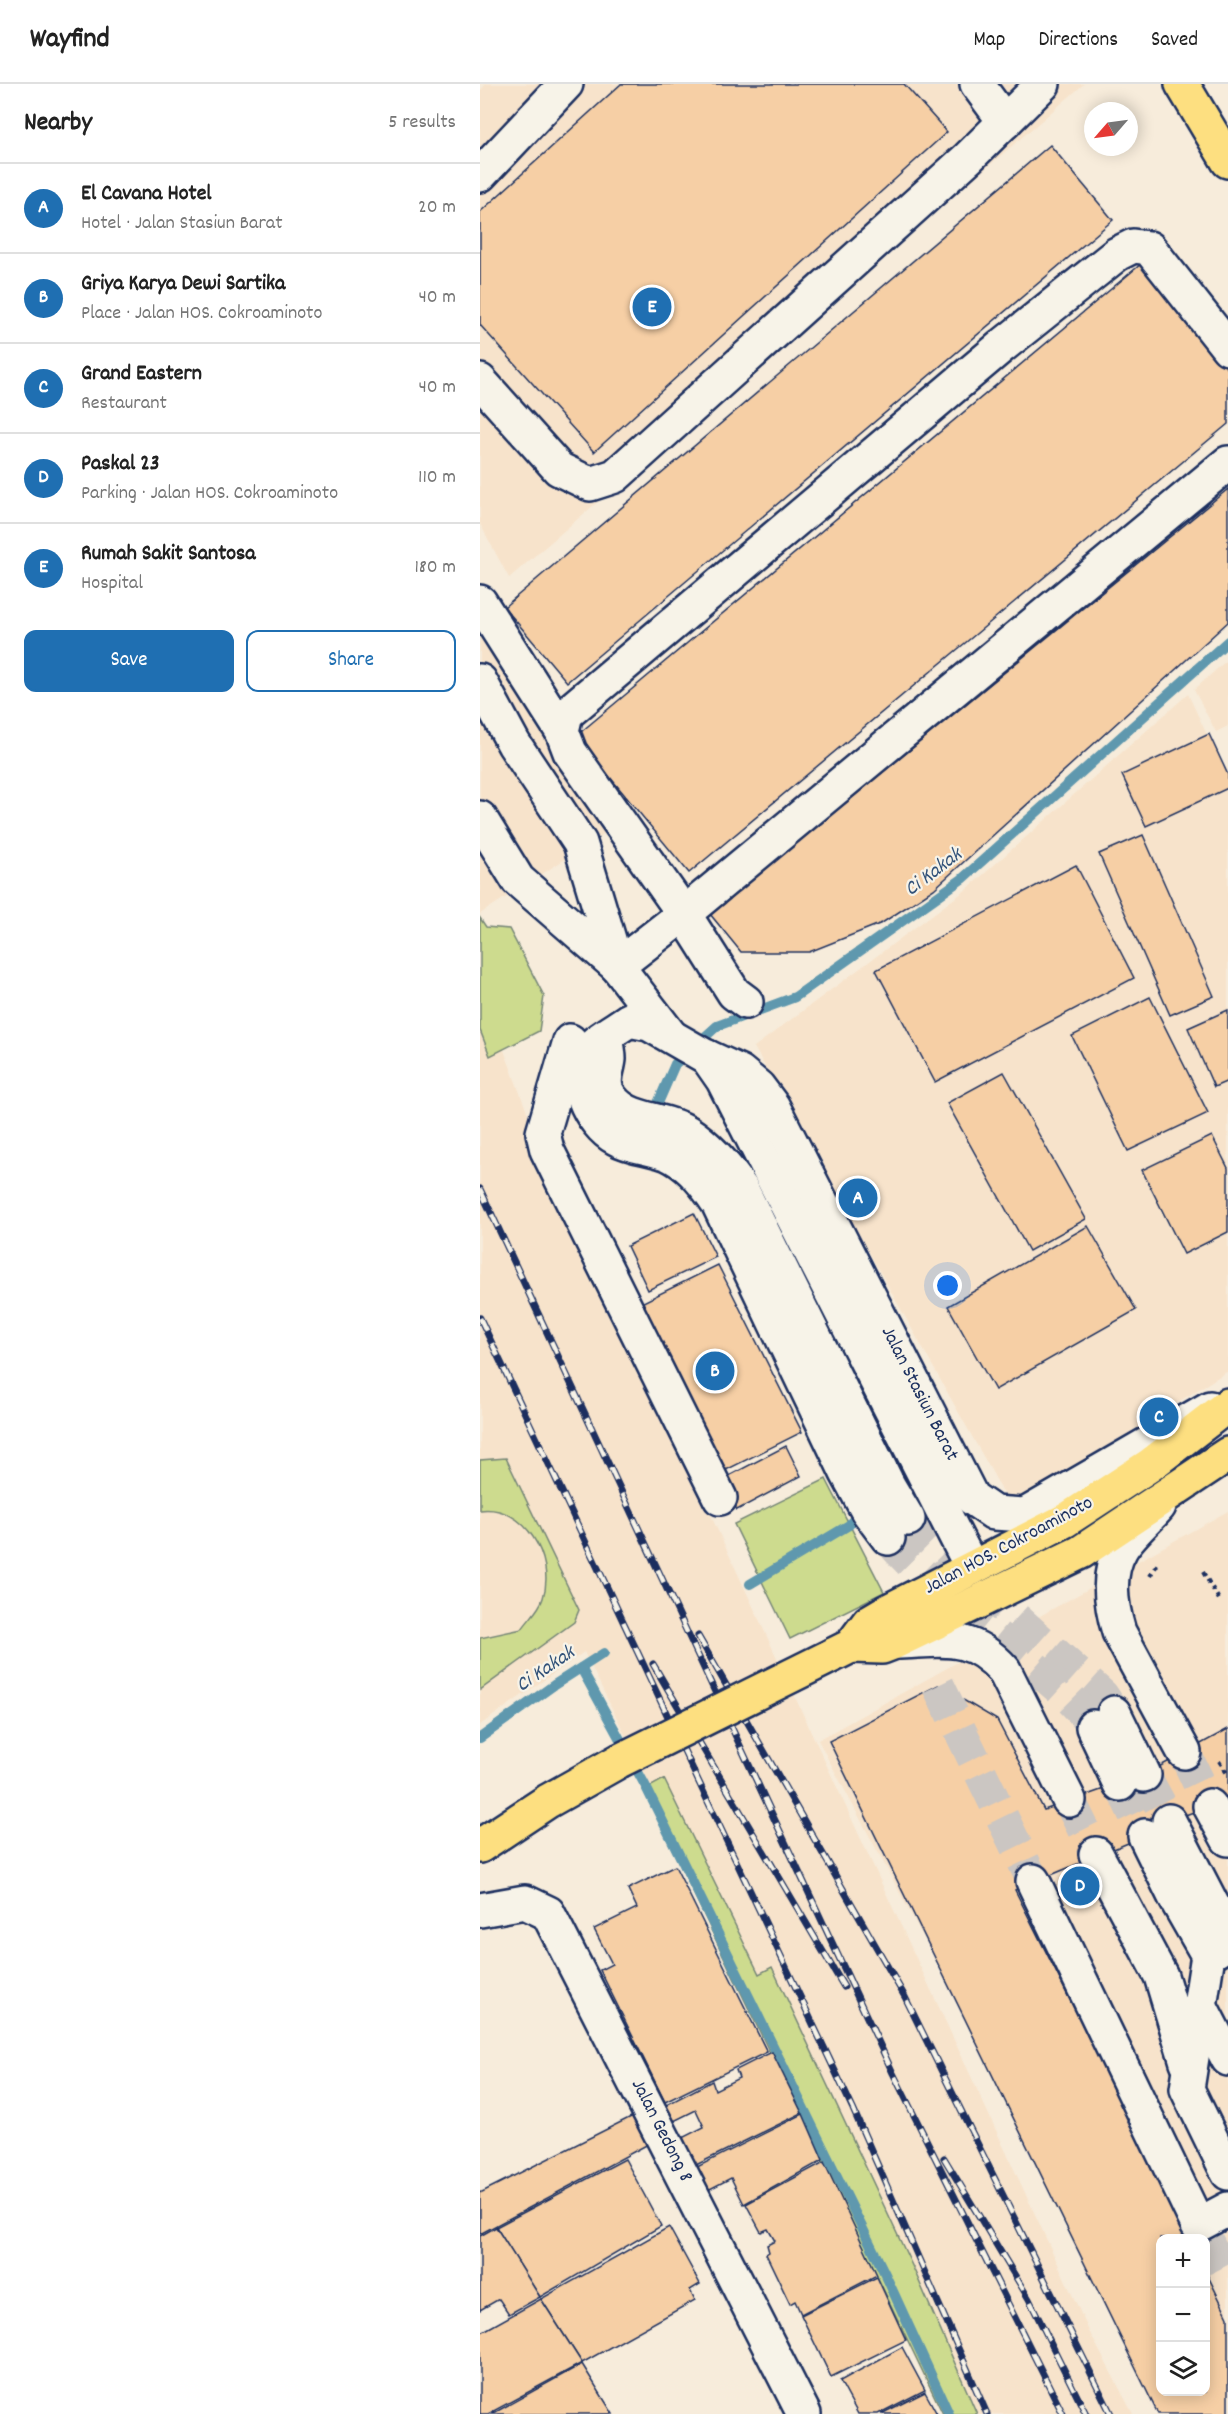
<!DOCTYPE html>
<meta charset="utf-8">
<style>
body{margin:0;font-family:Dekko,sans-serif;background:#f6f6f6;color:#222}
.controls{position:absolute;right:18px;bottom:18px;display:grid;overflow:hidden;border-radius:12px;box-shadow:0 3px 15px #0003}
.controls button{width:54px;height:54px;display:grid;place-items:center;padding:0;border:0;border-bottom:2px solid #e0e0e0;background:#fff;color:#222;font:30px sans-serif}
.compass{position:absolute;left:604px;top:18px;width:54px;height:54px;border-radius:50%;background:#fff;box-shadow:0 3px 15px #0003;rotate:242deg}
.you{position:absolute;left:468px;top:1202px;width:21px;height:21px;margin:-15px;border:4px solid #fff;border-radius:50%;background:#1a73e8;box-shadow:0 0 0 9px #1a73e833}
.badge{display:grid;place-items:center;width:39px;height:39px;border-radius:50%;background:#1f6fb2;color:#fff;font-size:20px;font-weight:700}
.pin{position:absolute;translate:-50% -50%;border:3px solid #fff;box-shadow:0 2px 6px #0006}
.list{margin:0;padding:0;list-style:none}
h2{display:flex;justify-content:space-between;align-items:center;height:78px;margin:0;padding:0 24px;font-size:26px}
h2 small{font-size:20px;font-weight:400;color:#767676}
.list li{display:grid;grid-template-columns:39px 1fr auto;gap:18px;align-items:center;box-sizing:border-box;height:90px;padding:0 24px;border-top:2px solid #e0e0e0}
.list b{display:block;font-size:22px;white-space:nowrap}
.list p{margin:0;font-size:20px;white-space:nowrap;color:#767676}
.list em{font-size:20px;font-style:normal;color:#767676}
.actions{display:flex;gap:12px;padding:18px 24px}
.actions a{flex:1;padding:14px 0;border:2px solid #1f6fb2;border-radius:12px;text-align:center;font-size:21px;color:#1f6fb2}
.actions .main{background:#1f6fb2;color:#fff}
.icon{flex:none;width:33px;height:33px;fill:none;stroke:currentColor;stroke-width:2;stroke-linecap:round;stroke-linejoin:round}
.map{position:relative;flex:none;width:748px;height:2330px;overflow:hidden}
header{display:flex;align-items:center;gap:36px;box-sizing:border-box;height:84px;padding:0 30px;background:#fff;border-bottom:2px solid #e0e0e0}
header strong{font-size:28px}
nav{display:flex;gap:33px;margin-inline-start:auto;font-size:21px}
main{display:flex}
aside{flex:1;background:#fff}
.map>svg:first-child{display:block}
.built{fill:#f7e3cb;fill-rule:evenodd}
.green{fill:#cddb8e;stroke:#748576;stroke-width:1.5}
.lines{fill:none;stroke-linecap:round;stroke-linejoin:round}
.stream{stroke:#5f98ae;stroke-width:10}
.building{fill:#f6cfa5;stroke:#1b2f5e;stroke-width:1.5}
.minor-tunnel{stroke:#cbc6c2;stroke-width:33;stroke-dasharray:33 16;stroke-linecap:butt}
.minor-casing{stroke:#1b2f5e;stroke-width:38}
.major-casing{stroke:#1b2f5e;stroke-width:38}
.path{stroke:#1b2f5e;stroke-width:4;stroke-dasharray:4.5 4.5;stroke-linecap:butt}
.minor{stroke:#f7f3e8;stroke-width:33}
.major{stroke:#fddf80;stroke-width:33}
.rail-casing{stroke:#1b2f5e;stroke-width:7}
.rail{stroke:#f7f3e8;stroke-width:4.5;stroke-dasharray:14;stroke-linecap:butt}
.major-bridge-casing{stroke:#1b2f5e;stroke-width:38;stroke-linecap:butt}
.major-bridge{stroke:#fddf80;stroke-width:33}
.labels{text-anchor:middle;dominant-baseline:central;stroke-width:4.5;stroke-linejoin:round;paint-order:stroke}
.street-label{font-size:20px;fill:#1b2f5e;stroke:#f7f3e8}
.water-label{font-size:21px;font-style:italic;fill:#325279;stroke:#f7f3e8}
</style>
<header>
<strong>Wayfind</strong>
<nav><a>Map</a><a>Directions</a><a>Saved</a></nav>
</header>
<main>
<aside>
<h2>Nearby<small>5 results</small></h2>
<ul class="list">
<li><span class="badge">A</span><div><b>El Cavana Hotel</b><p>Hotel · Jalan Stasiun Barat</p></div><em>20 m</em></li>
<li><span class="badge">B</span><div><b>Griya Karya Dewi Sartika</b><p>Place · Jalan HOS. Cokroaminoto</p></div><em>40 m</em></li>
<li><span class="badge">C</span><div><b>Grand Eastern</b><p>Restaurant</p></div><em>40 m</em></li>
<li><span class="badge">D</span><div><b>Paskal 23</b><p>Parking · Jalan HOS. Cokroaminoto</p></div><em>110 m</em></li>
<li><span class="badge">E</span><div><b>Rumah Sakit Santosa</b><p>Hospital</p></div><em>180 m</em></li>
</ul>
<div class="actions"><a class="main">Save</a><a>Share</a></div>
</aside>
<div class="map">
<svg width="748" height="2330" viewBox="0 0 748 2330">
<rect width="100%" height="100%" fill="#f7ecdb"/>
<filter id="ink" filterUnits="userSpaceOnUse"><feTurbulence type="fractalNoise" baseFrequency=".0167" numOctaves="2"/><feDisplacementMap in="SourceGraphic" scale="12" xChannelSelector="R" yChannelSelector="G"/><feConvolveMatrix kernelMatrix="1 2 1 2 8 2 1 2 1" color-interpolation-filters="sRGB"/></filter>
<g filter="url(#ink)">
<!-- built -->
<g class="built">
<path d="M6 0H604L29 494 0 440V7Z"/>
<path d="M0 521 127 748 0 830Z"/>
<path d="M748 575V642L736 648 714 606Z"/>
<path d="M708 610 748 696V1287L531 1422 274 963 487 805Z"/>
<path d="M0 902 56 1052 111 1173 610 2249 653 2330H474L402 2167 104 1568 0 1641Z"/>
<path d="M748 1427V2330H688L561 2073 338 1656ZM680 2154H726V2308H680Z"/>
</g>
<!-- green -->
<g class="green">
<path d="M0 834 6 843 29 845 64 912 59 947 10 972 0 946Z"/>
<path d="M26 1374 99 1526 94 1538 0 1606V1554L42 1545C48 1536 60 1525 63 1514 76 1474 44 1420 0 1426V1376Z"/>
<path d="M346 1395 404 1508 310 1555 254 1440Z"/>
<path d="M184 1695 279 1890 292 1883 435 2188 497 2330H463L164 1706Z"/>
</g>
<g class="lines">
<!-- stream -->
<g class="stream">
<path d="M175 1026 195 980 237 942 315 913 482 795 748 557"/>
<path d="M270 1500 369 1441 373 1436"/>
<path d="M101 1584 165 1701 406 2192 469 2330"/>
<path d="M0 1654 74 1601 124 1569"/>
</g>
</g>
<!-- building -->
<g class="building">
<path d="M141 0H424L467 48 114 368 0 241V128Z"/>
<path d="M570 61 633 136 87 598 24 523Z"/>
<path d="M661 180 748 285V340L209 789 96 652Z"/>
<path d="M748 405V538L454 805 402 839 329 868H261L230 830Z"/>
<path d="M729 650 748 691V704L666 742 642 691Z"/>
<path d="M663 751 734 912 690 931 619 770Z"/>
<path d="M596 781 654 894 455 998 396 886Z"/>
<path d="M670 913 728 1029 648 1067 592 952Z"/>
<path d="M748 926V997L734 1003 708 944Z"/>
<path d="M524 988 606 1135 549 1167 467 1019Z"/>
<path d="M732 1052 748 1084V1148L704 1170 662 1086Z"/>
<path d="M214 1129 236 1173 168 1206 147 1162Z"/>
<path d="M608 1142 656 1226 515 1306 468 1222Z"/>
<path d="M238 1181 322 1348 232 1393 149 1225Z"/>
<path d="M306 1362 321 1392 257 1426 241 1396Z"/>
<path d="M458 1601 517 1636 564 1726 664 1691 748 1645V1712L730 1722 689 1737 665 1752 535 1806 709 2154H680V2308H726V2188L748 2233V2330H678L349 1657Z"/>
<path d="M195 1782 287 1968 185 2018 120 1886 132 1880 114 1845 157 1824 148 1805Z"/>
<path d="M292 1968 322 2029 216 2081 202 2054 224 2043 216 2026 194 2037 186 2021 232 1997 235 2006 259 1994 256 1986Z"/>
<path d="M323 2030 343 2076 264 2120 251 2094 228 2106 217 2083Z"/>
<path d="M155 2031 174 2057 0 2150V2109Z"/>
<path d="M145 2075 181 2142 60 2213 16 2143Z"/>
<path d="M344 2078 397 2191 321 2230 315 2217 310 2220 286 2170 289 2168 287 2161 295 2157 288 2145 281 2148 266 2120Z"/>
<path d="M16 2143 60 2213 29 2230 19 2215 0 2226V2152Z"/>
<path d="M189 2143 220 2200 210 2206 215 2216 102 2279 61 2215Z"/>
<path d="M397 2193 426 2256 351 2293 321 2231Z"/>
<path d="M61 2215 102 2279 8 2330H0V2249Z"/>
<path d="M422 2263 445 2306 398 2330H378L360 2297Z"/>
<path d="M102 2280 133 2330H12Z"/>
<path d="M445 2308 457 2330H401Z"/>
</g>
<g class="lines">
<!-- minor-tunnel -->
<g class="minor-tunnel">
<path d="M428 1435 470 1476 622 1611 634 1629"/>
<path d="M408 1454C445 1499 507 1543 552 1581 574 1600 598 1618 613 1643"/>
<path d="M458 1601 553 1797"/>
<path d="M704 1668 730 1722"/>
<path d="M664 1691 689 1737"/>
<path d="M640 1700 665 1752"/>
<path d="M589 1716 616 1770"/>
<path d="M726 2155 748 2198"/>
</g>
<!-- minor casing -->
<g class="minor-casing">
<g id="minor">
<path d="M497 0 525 38"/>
<path d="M0 91 86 0"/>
<path d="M0 297 79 385 110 400 135 392 488 74 563 0"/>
<path d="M0 518 82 647"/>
<path d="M0 597 34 660 100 759 137 882"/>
<path d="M0 734 38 796 137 882 190 951"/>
<path d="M137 882 200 833 748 379"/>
<path d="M266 918 254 909 204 830 90 668 82 647 86 630 522 262 637 170 653 162 669 164 748 264"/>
<path d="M126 952C127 959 129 968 129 975 128 986 122 995 127 1007 142 1039 181 1032 207 1048 230 1063 246 1082 261 1104L409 1403 428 1435"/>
<path d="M90 957 63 1049 67 1066 240 1414"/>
<path d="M227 973 243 996 492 1484"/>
<path d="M679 1422C668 1435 649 1451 641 1465 626 1490 631 1522 639 1548L704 1668"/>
<path d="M408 1454 387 1426 367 1389 238 1119C226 1101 213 1084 194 1073 177 1063 153 1064 136 1054 110 1040 88 993 108 967 118 954 135 946 149 936L169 940 223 971 260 988 278 1003 293 1023 492 1414 514 1429 545 1431 730 1324"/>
<path d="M415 1558C462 1557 489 1547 524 1586L589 1716"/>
<path d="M634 1629 664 1691"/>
<path d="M613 1643 640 1700"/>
<path d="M730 1722 748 1755"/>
<path d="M689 1737 748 1851"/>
<path d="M665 1752 696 1815 728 1871"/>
<path d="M616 1770 681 1892 707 1978"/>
<path d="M553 1797 718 2141 748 2125"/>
<path d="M0 1826 45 1818 68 1829 324 2330"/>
<path d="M748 1859 728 1871 707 2005 748 2089"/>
<path d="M720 1921 748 1975"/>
</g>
</g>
<!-- major casing -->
<g class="major-casing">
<g id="major">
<path d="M702 0 748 77"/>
<path d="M371 1562 402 1563 415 1558 601 1468 748 1370"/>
<path d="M353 1571 371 1562 389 1538 406 1528 586 1436 670 1381 748 1321"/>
<path d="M0 1762 68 1717 139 1677"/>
</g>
</g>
<!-- path -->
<g class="path">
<path d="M723 1488 741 1519"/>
<path d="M670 1492 679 1478"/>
<path d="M739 1677 748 1691"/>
</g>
<!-- minor -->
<use href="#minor" class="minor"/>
<!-- major -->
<use href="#major" class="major"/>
<!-- rail casing -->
<g class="rail-casing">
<g id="rail">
<path d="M0 1105 413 1989 583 2330"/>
<path d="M0 1234 373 2025 507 2330"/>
<path d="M218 1552 425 1913 631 2330"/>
<path d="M173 1580 364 1903"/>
<path d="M464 2074 549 2215 606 2330"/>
</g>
</g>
<!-- rail -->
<use href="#rail" class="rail"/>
<!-- major-bridge casing -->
<g class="major-bridge-casing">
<path id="major-bridge" d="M139 1677 353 1571"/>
</g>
<!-- major-bridge -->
<use href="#major-bridge" class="major-bridge"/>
</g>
</g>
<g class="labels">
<!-- street labels -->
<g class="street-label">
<text transform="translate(439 1310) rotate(63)">Jalan Stasiun Barat</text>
<text transform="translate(529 1462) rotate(-28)">Jalan HOS. Cokroaminoto</text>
<text transform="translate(181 2047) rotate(63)">Jalan Gedong 8</text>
</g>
<!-- water labels -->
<g class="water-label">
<text transform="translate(454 789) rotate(-37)">Ci Kakak</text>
<text transform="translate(66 1586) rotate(-34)">Ci Kakak</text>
</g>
</g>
</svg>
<div class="controls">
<button>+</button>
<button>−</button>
<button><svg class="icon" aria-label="layers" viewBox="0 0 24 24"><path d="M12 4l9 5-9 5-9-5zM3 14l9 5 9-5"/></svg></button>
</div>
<svg class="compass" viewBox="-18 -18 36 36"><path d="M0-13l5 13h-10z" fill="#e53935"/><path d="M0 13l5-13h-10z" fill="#767676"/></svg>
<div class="you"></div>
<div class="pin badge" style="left:378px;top:1114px">A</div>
<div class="pin badge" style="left:235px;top:1287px">B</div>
<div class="pin badge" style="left:679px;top:1333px">C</div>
<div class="pin badge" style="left:600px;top:1802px">D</div>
<div class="pin badge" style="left:172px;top:223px">E</div>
</div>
</main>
